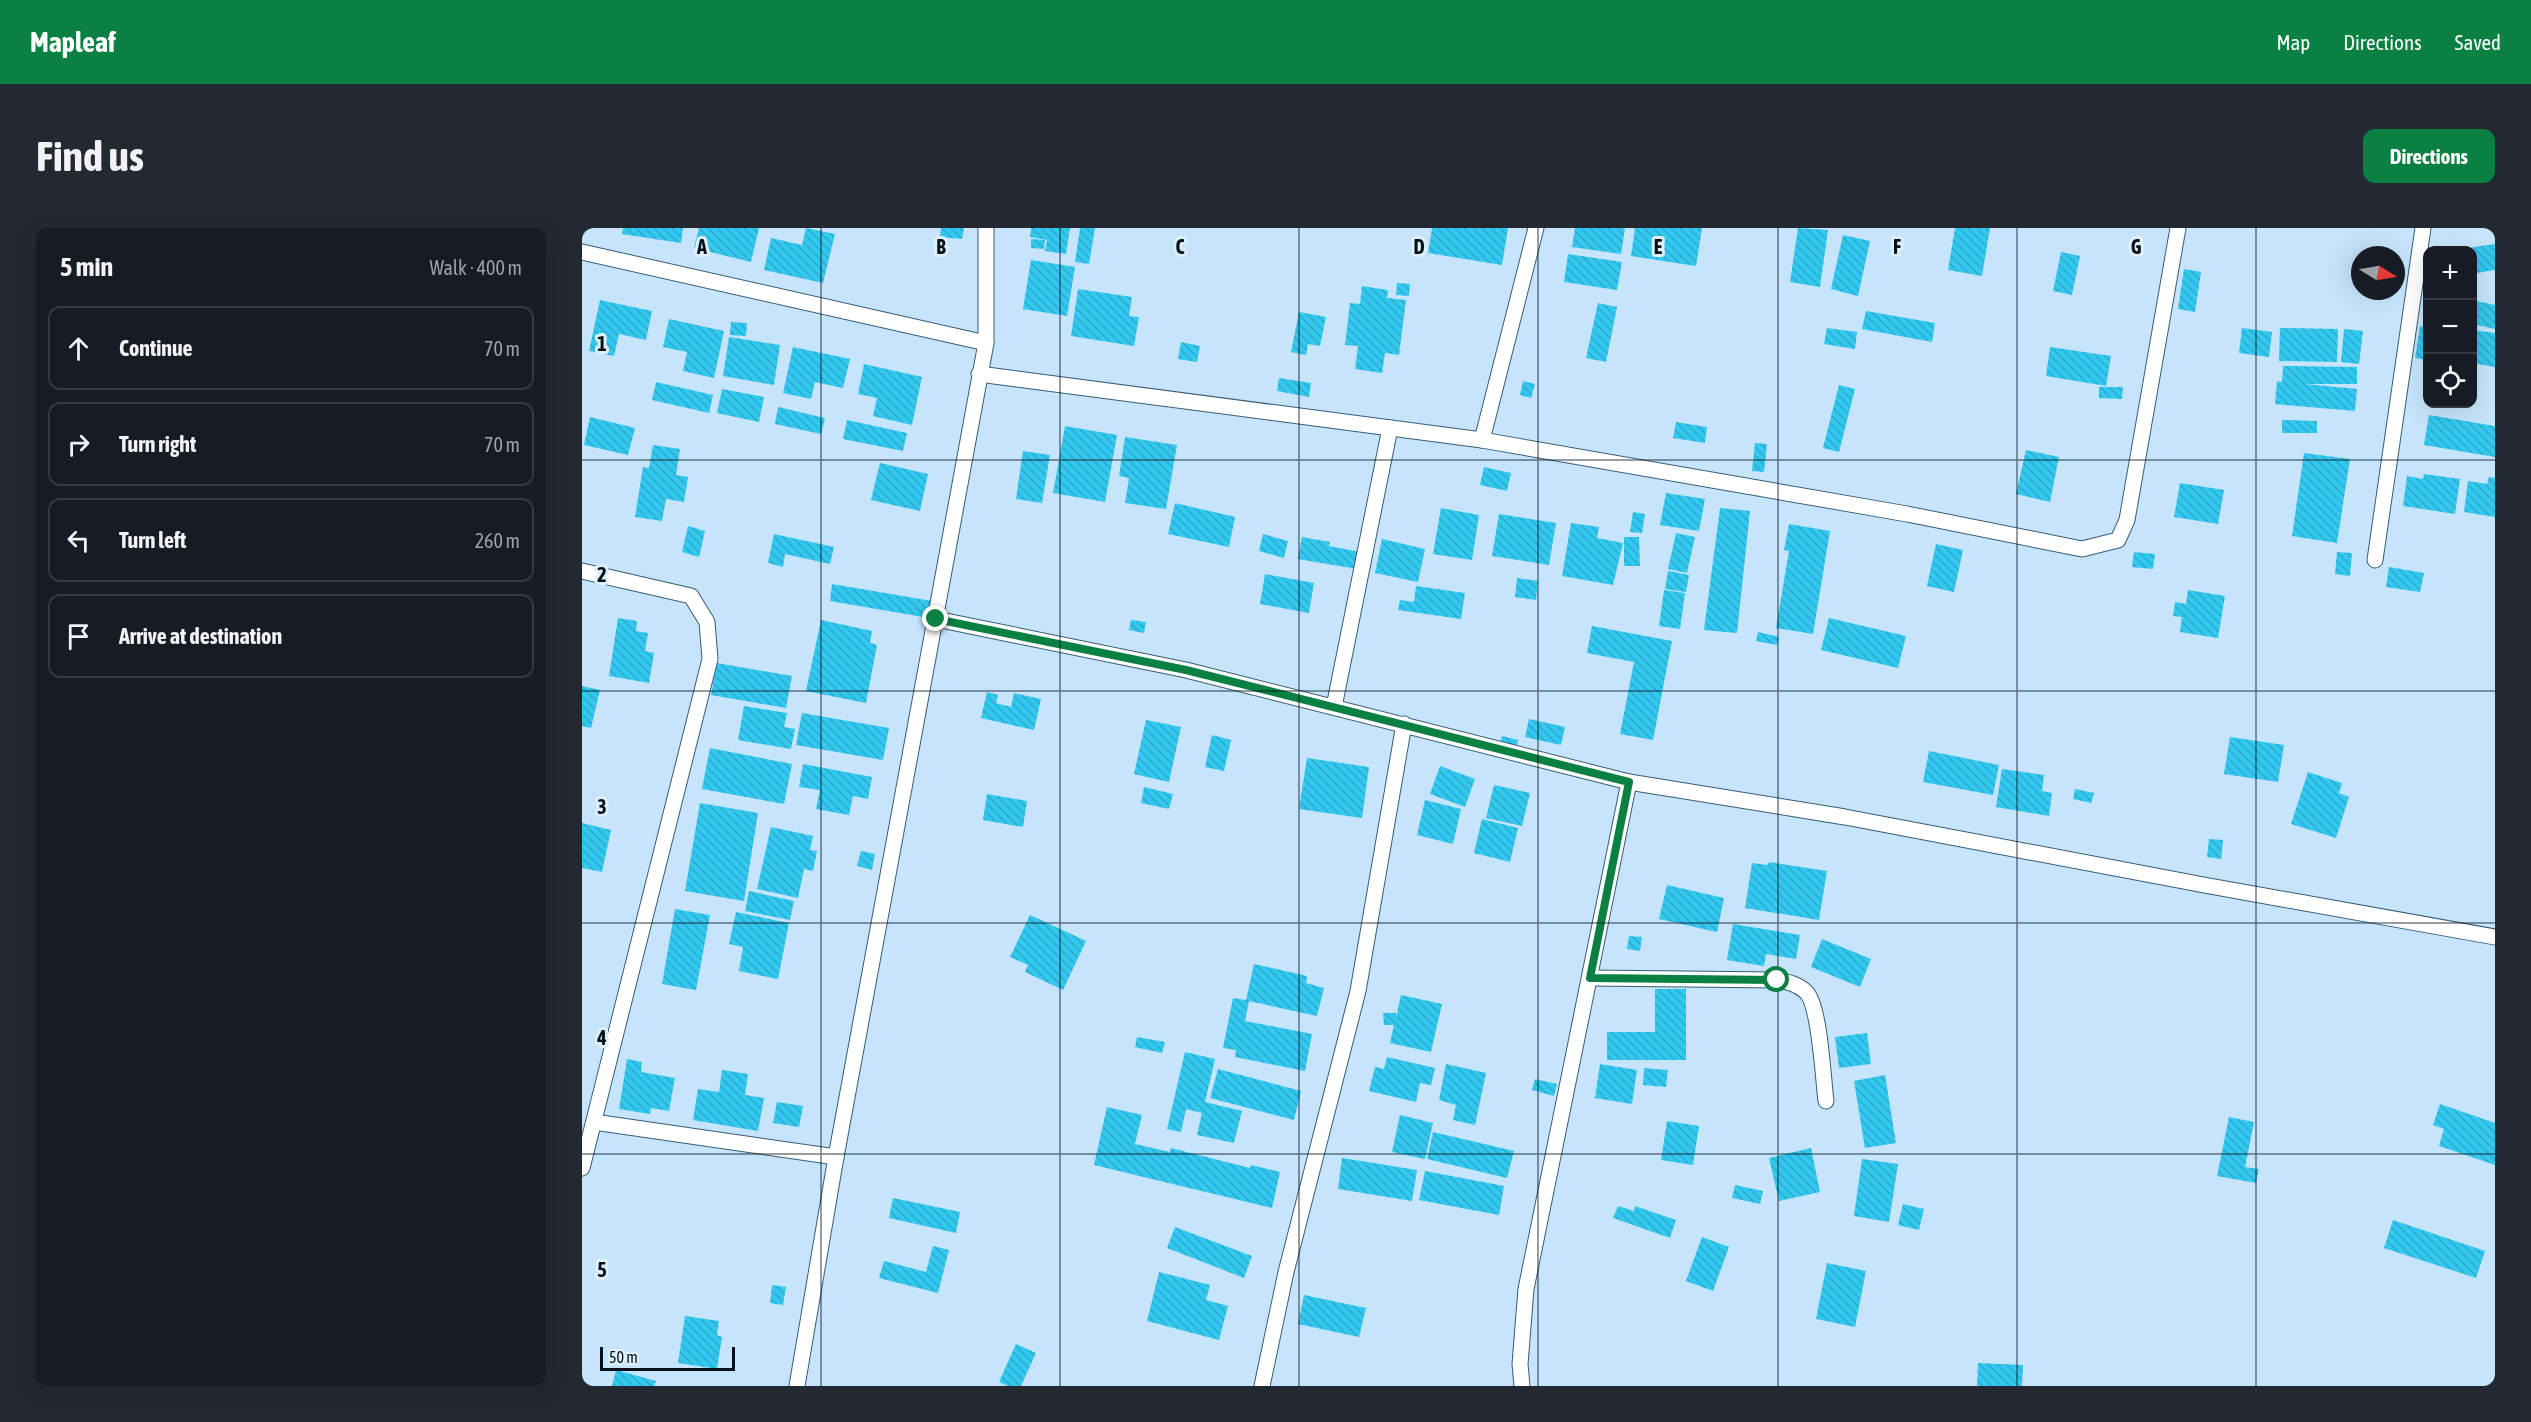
<!DOCTYPE html>
<meta charset="utf-8">
<style>
body{margin:0;font-family:"Asap Condensed",sans-serif;background:#242831;color:#f1f3f6}
.controls{position:absolute;right:18px;top:18px;display:grid;overflow:hidden;border-radius:12px;box-shadow:0 6px 24px #0002}
.controls button{width:54px;height:54px;display:grid;place-items:center;padding:0;border:0;border-bottom:2px solid #363941;background:#171b24;color:#f1f3f6;font:30px sans-serif}
.compass{position:absolute;left:1769px;top:18px;width:54px;height:54px;border-radius:50%;background:#171b24;box-shadow:0 6px 24px #0002;rotate:101deg}
.scale{position:absolute;left:18px;bottom:15px;width:135px;box-sizing:border-box;padding-left:6px;border:3px solid #04111a;border-top:0;font-size:16px;line-height:21px;white-space:nowrap;color:#04111a;-webkit-text-stroke:4px #e0f0fb;paint-order:stroke}
.stop{position:absolute;width:18px;height:18px;margin:-14px;border:4px solid #0b8043;border-radius:50%;background:#fff}
.stop.end{background:#0b8043;border-color:#fff;box-shadow:0 2px 6px #0008}
.list{margin:0;padding:0;list-style:none}
h2{display:flex;justify-content:space-between;align-items:center;height:78px;margin:0;padding:0 24px;font-size:26px}
h2 small{font-size:20px;font-weight:400;color:#9ea1a6}
.list li{display:grid;grid-template-columns:39px 1fr auto;gap:18px;align-items:center;box-sizing:border-box;height:84px;margin:0 12px 12px;padding:0 12px;border:2px solid #363941;border-radius:12px}
.list b{display:block;font-size:22px;white-space:nowrap}
.list em{font-size:20px;font-style:normal;color:#9ea1a6}
.icon{flex:none;width:33px;height:33px;fill:none;stroke:currentColor;stroke-width:2;stroke-linecap:round;stroke-linejoin:round}
.map{position:relative;flex:none;width:1913px;height:1158px;overflow:hidden;border-radius:12px}
header{display:flex;align-items:center;gap:36px;box-sizing:border-box;height:84px;padding:0 30px;background:#0b8043;color:#fff}
header strong{font-size:28px}
nav{display:flex;gap:33px;margin-inline-start:auto;font-size:21px}
.intro{display:flex;align-items:center;justify-content:space-between;box-sizing:border-box;height:144px;padding:0 36px}
h1{margin:0;font-size:42px}
.button{padding:15px 27px;border-radius:12px;background:#0b8043;color:#fff;font-size:21px;font-weight:700}
main{display:flex;gap:36px;padding:0 36px}
aside{flex:1;background:#171b24;border-radius:12px;box-shadow:0 6px 24px #0002}
.map>svg:first-child{display:block}
.building{fill:url(#building-back-hatch)}
.lines{fill:none;stroke-linecap:round;stroke-linejoin:round}
.minor-casing{stroke:#385c74;stroke-width:17}
.minor{stroke:#fff;stroke-width:15}
.route{stroke:#0b8043;stroke-width:8}
.grid{fill:none;stroke:#04111a;stroke-width:1.5;stroke-opacity:0.55}
.grid-label{font-size:20px;text-anchor:middle;font-weight:bold;fill:#04111a;stroke:#e0f0fb;stroke-width:6;stroke-linejoin:round;paint-order:stroke}
</style>
<header>
<strong>Mapleaf</strong>
<nav><a>Map</a><a>Directions</a><a>Saved</a></nav>
</header>
<div class="intro"><h1>Find us</h1><a class="button">Directions</a></div>
<main>
<aside>
<h2>5 min<small>Walk · 400 m</small></h2>
<ul class="list">
<li><svg class="icon" aria-label="ahead" viewBox="0 0 24 24"><path d="M12 20V5M6 11l6-6 6 6"/></svg><div><b>Continue</b></div><em>70 m</em></li>
<li><svg class="icon" aria-label="right" viewBox="0 0 24 24"><path d="M7 20v-9h11M14 6l5 5-5 5"/></svg><div><b>Turn right</b></div><em>70 m</em></li>
<li><svg class="icon" aria-label="left" viewBox="0 0 24 24"><path d="M17 20v-9H6M10 6l-5 5 5 5"/></svg><div><b>Turn left</b></div><em>260 m</em></li>
<li><svg class="icon" aria-label="arrive" viewBox="0 0 24 24"><path d="M6 21V4h12l-3 4 3 4H6"/></svg><div><b>Arrive at destination</b></div></li>
</ul>
</aside>
<div class="map">
<svg width="1913" height="1158" viewBox="0 0 1913 1158">
<defs>
<pattern id="building-back-hatch" width="6" height="6" patternUnits="userSpaceOnUse" patternTransform="scale(1.5)"><rect width="6" height="6" fill="#33c8ef"/><path d="M-1 5l2 2M0 0l6 6M5-1l2 2" fill="none" stroke="#2cabcc"/></pattern>
</defs>
<rect width="100%" height="100%" fill="#c6e5fc"/>
<!-- building -->
<g class="building">
<path d="M41 0H101L99 15 40 6Z"/>
<path d="M117 0H177L169 34 112 20Z"/>
<path d="M224 0 253 6 241 55 182 42 189 10 220 17Z"/>
<path d="M359 0H382L380 11 358 9Z"/>
<path d="M449 0H488L484 26 463 23 465 12 448 9Z"/>
<path d="M498 0H513L507 36 493 34Z"/>
<path d="M850 0H926L920 37 846 25Z"/>
<path d="M993 0H1043L1039 26 990 19Z"/>
<path d="M1053 0H1120L1114 38 1049 28Z"/>
<path d="M1216 0 1246 2 1238 59 1208 54Z"/>
<path d="M1373 0H1408L1400 48 1366 42Z"/>
<path d="M1261 7 1288 13 1276 68 1249 61Z"/>
<path d="M449 11 463 12 462 21 449 20Z"/>
<path d="M1913 16V42L1895 45 1891 19Z"/>
<path d="M1479 24 1498 28 1490 67 1471 63Z"/>
<path d="M986 26 1040 34 1035 62 982 54Z"/>
<path d="M449 32 493 39 485 88 441 81Z"/>
<path d="M1602 41 1619 44 1613 84 1596 81Z"/>
<path d="M815 55 828 56 827 68 814 67Z"/>
<path d="M780 58 806 62 805 70 824 72 817 127 803 125 800 145 773 141 776 118 763 117 768 75 778 76Z"/>
<path d="M496 61 550 69 547 88 557 89 552 118 489 108Z"/>
<path d="M18 72 70 83 64 112 37 106 32 128 7 123Z"/>
<path d="M1890 72 1913 77V101L1890 96Z"/>
<path d="M1016 75 1035 79 1024 134 1004 130Z"/>
<path d="M1284 83 1353 95 1350 114 1280 101Z"/>
<path d="M717 84 744 89 738 118 726 116 724 127 709 124Z"/>
<path d="M87 91 142 103 132 150 101 143 105 124 81 119Z"/>
<path d="M149 94 165 95 164 108 148 107Z"/>
<path d="M1838 98 1846 100V132L1833 130Z"/>
<path d="M1245 100 1275 104 1273 121 1242 116Z"/>
<path d="M1660 100 1690 104 1687 129 1657 125Z"/>
<path d="M1698 100 1756 101 1755 134 1697 133Z"/>
<path d="M1762 101 1781 103 1777 136 1759 134Z"/>
<path d="M1890 102 1913 105V139L1890 135Z"/>
<path d="M147 109 198 117 192 157 141 148Z"/>
<path d="M599 114 618 118 615 134 596 131Z"/>
<path d="M211 119 268 131 261 160 233 154 229 171 201 165Z"/>
<path d="M1468 119 1529 128 1524 158 1464 148Z"/>
<path d="M282 136 340 149 330 197 291 188 295 170 276 166Z"/>
<path d="M1701 138 1775 139V156H1723L1775 161 1773 183 1693 176 1695 153 1700 154Z"/>
<path d="M697 150 729 155 727 169 695 163Z"/>
<path d="M941 153 953 156 949 170 938 167Z"/>
<path d="M74 154 131 167 127 185 70 172Z"/>
<path d="M1257 157 1273 161 1257 224 1241 220Z"/>
<path d="M1517 159H1541L1540 171 1517 170Z"/>
<path d="M140 161 182 169 177 194 135 185Z"/>
<path d="M196 179 243 190 239 206 193 196Z"/>
<path d="M1847 187 1913 198V229L1842 217Z"/>
<path d="M8 189 53 200 46 227 2 217Z"/>
<path d="M265 192 325 205 321 223 261 211Z"/>
<path d="M1700 192 1735 193V205H1700Z"/>
<path d="M1094 194 1125 199 1123 215 1091 210Z"/>
<path d="M483 198 535 207 523 274 471 265Z"/>
<path d="M543 209 595 217 584 281 543 275 547 250 537 248Z"/>
<path d="M1173 215 1185 216 1182 244 1170 243Z"/>
<path d="M71 217 98 221 94 247 106 249 102 274 84 271 80 293 53 289 61 239 67 240Z"/>
<path d="M1444 222 1477 229 1468 274 1434 266Z"/>
<path d="M441 223 468 227 460 275 434 271Z"/>
<path d="M1722 225 1768 231 1755 315 1710 308Z"/>
<path d="M298 235 346 246 338 283 289 272Z"/>
<path d="M902 239 929 245 925 263 898 257Z"/>
<path d="M1842 246 1878 251 1873 286 1821 278 1825 248 1841 251Z"/>
<path d="M1907 249 1913 250V289L1882 284 1886 253 1905 256Z"/>
<path d="M1598 255 1642 262 1636 296 1592 289Z"/>
<path d="M1084 265 1123 271 1117 303 1078 297Z"/>
<path d="M593 275 653 289 647 319 586 306Z"/>
<path d="M859 280 897 287 890 332 851 326Z"/>
<path d="M1138 280 1168 283 1155 405 1122 402Z"/>
<path d="M1051 284 1063 286 1060 305 1048 304Z"/>
<path d="M917 286 974 295 967 337 910 328Z"/>
<path d="M989 295 1017 299 1015 310 1041 315 1031 357 980 348Z"/>
<path d="M1207 296 1248 303 1231 406 1194 400 1207 323 1202 322Z"/>
<path d="M106 298 123 303 117 329 100 324Z"/>
<path d="M1094 305 1113 309 1105 345 1086 341Z"/>
<path d="M192 306 252 319 248 336 203 326 201 339 186 335Z"/>
<path d="M681 306 706 313 702 330 677 323Z"/>
<path d="M720 309 748 314 747 318 778 324 775 341 716 331Z"/>
<path d="M1042 309H1057L1058 338H1042Z"/>
<path d="M800 311 843 321 836 354 793 345Z"/>
<path d="M1354 316 1381 322 1372 364 1345 358Z"/>
<path d="M1552 324 1573 326 1571 341 1550 339Z"/>
<path d="M1755 324 1770 325 1768 348 1753 346Z"/>
<path d="M1807 339 1842 345 1838 364 1804 359Z"/>
<path d="M1086 343 1107 347 1104 364 1083 361Z"/>
<path d="M683 346 732 355 727 385 678 376Z"/>
<path d="M935 350 956 353 954 372 933 369Z"/>
<path d="M250 356 350 373 347 390 248 373Z"/>
<path d="M834 358 883 365 879 391 816 382 818 372 832 374Z"/>
<path d="M1082 362 1103 365 1098 401 1077 398Z"/>
<path d="M1606 362 1643 368 1636 410 1598 404 1600 389 1591 388 1593 374 1604 376Z"/>
<path d="M36 390 55 393 54 403 66 405 63 423 72 425 67 455 27 448Z"/>
<path d="M1247 390 1324 408 1316 440 1239 422Z"/>
<path d="M239 392 290 403 288 415 295 417 284 475 224 463Z"/>
<path d="M549 392 564 394 562 405 547 402Z"/>
<path d="M1010 398 1090 413 1071 512 1038 506 1052 434 1005 425Z"/>
<path d="M1176 404 1197 409 1195 417 1174 413Z"/>
<path d="M135 435 210 448 204 480 129 467Z"/>
<path d="M0 458 18 462 9 500 0 498Z"/>
<path d="M405 464 416 467 414 475 429 479 432 465 459 471 452 502 399 490Z"/>
<path d="M162 478 205 485 202 499 213 501 209 521 156 512Z"/>
<path d="M220 485 307 500 301 532 214 517Z"/>
<path d="M947 491 983 499 979 517 943 509Z"/>
<path d="M564 492 599 499 587 554 552 546Z"/>
<path d="M630 507 649 512 642 543 623 539Z"/>
<path d="M920 508 936 512 934 521 918 517Z"/>
<path d="M1648 509 1702 517 1696 554 1642 546Z"/>
<path d="M128 520 210 536 202 576 120 561Z"/>
<path d="M1347 523 1417 537 1411 567 1341 554Z"/>
<path d="M725 530 787 539 780 590 717 581Z"/>
<path d="M221 536 290 549 286 571 271 568 267 587 234 581 238 562 217 559Z"/>
<path d="M858 538 893 551 883 579 848 566Z"/>
<path d="M1420 541 1462 547 1460 563 1470 565 1467 588 1414 579Z"/>
<path d="M1726 544 1760 555 1757 565 1767 569 1754 610 1709 596Z"/>
<path d="M912 557 948 565 940 598 904 590Z"/>
<path d="M562 559 591 566 587 581 559 575Z"/>
<path d="M1493 561 1512 565 1509 575 1491 571Z"/>
<path d="M405 566 445 573 441 599 401 592Z"/>
<path d="M843 572 879 581 871 616 835 607Z"/>
<path d="M118 575 176 585 162 673 103 663Z"/>
<path d="M900 591 936 600 928 634 892 625Z"/>
<path d="M0 595 29 602 20 644 0 640Z"/>
<path d="M189 599 231 608 228 622 235 623 231 643 222 641 216 670 175 661Z"/>
<path d="M1627 611 1641 612 1639 631 1625 629Z"/>
<path d="M279 623 293 626 290 642 275 638Z"/>
<path d="M1187 634 1245 643 1237 692 1163 680 1170 635 1186 637Z"/>
<path d="M1085 657 1142 670 1135 704 1077 691Z"/>
<path d="M167 663 212 673 208 692 163 683Z"/>
<path d="M93 681 128 687 114 762 80 756Z"/>
<path d="M154 684 207 695 196 751 157 743 161 719 147 716Z"/>
<path d="M448 687 504 713 481 762 443 744 446 737 428 729Z"/>
<path d="M1151 696 1218 707 1214 731 1184 726 1182 738 1145 732Z"/>
<path d="M1047 708 1060 709 1058 723 1045 721Z"/>
<path d="M1240 711 1289 731 1278 759 1229 739Z"/>
<path d="M672 736 725 748 724 755 742 760 735 788 667 773 663 793 730 806 723 843 653 829 654 822 641 820 651 770 664 772Z"/>
<path d="M1073 761H1104V832H1025V804H1073Z"/>
<path d="M819 767 860 776 849 824 808 815 812 797H802L801 785H814V790Z"/>
<path d="M1285 805 1289 836 1257 840 1253 809Z"/>
<path d="M555 809 583 814 580 825 553 819Z"/>
<path d="M603 824 633 831 623 874 660 883 652 915 615 907 620 885 604 881 599 904 585 901Z"/>
<path d="M805 829 853 840 849 857 838 855 834 874 787 863 793 839 802 841Z"/>
<path d="M45 831 60 834 59 844 93 850 87 883 69 880 68 886 37 881Z"/>
<path d="M864 836 904 845 893 897 871 892 874 877 857 872Z"/>
<path d="M1018 836 1055 842 1050 876 1013 870Z"/>
<path d="M1062 840 1086 842 1084 859 1061 857Z"/>
<path d="M636 841 719 863 712 892 628 870Z"/>
<path d="M140 842 166 846 163 867 182 870 176 903 111 892 116 861 137 864Z"/>
<path d="M1303 847 1314 915 1283 920 1272 853Z"/>
<path d="M953 851 975 856 972 868 950 862Z"/>
<path d="M195 874 221 878 217 899 191 895Z"/>
<path d="M1858 876 1913 895V937L1857 918 1862 901 1851 897Z"/>
<path d="M525 879 560 887 553 916 588 924 589 920 668 940 669 937 698 944 690 980 512 937Z"/>
<path d="M818 887 851 895 843 931 810 924Z"/>
<path d="M1647 889 1672 894 1663 939 1677 941 1674 955 1635 948Z"/>
<path d="M1085 893 1117 898 1111 937 1079 932Z"/>
<path d="M851 904 932 923 925 950 845 931Z"/>
<path d="M1229 920 1238 964 1197 973 1187 930Z"/>
<path d="M760 930 835 942 830 973 756 961Z"/>
<path d="M1280 931 1316 936 1307 994 1272 988Z"/>
<path d="M843 943 922 958 917 987 837 972Z"/>
<path d="M1153 957 1181 963 1178 976 1150 970Z"/>
<path d="M311 970 378 984 374 1005 307 990Z"/>
<path d="M1321 976 1342 981 1337 1002 1316 997Z"/>
<path d="M1036 978 1052 983 1053 978 1094 992 1088 1010 1031 990Z"/>
<path d="M1811 992 1903 1023 1894 1050 1802 1020Z"/>
<path d="M593 999 670 1028 662 1050 585 1020Z"/>
<path d="M1120 1009 1147 1019 1131 1063 1104 1053Z"/>
<path d="M351 1018 367 1022 356 1065 297 1050 302 1033 344 1044Z"/>
<path d="M1245 1035 1284 1043 1273 1099 1234 1091Z"/>
<path d="M577 1044 628 1057 624 1072 646 1078 637 1112 565 1093Z"/>
<path d="M190 1057 204 1059 201 1077 188 1075Z"/>
<path d="M722 1067 784 1080 777 1109 716 1096Z"/>
<path d="M103 1088 137 1093 135 1107 140 1109 135 1141 96 1135Z"/>
<path d="M434 1116 454 1125 439 1158H426L417 1154Z"/>
<path d="M1396 1135 1441 1137 1440 1158H1395Z"/>
<path d="M34 1142 74 1153 72 1158H30Z"/>
</g>
<g class="lines">
<!-- minor casing -->
<g class="minor-casing">
<g id="minor">
<path d="M0 24 404 115"/>
<path d="M397 146 900 212 1325 286 1500 321 1536 312 1545 292 1596 0"/>
<path d="M900 212 954 0"/>
<path d="M1793 332 1841 0"/>
<path d="M0 343 109 368 125 394 128 431 0 940"/>
<path d="M354 391 604 442 1047 554 1263 589 1622 657 1913 709"/>
<path d="M752 479 808 200"/>
<path d="M1008 750 1195 752C1206 754 1216 756 1224 764 1238 777 1241 851 1244 873"/>
<path d="M12 894 254 929"/>
<path d="M215 1158 254 929 404 115V0"/>
<path d="M680 1158 704 1044 776 763 822 496"/>
<path d="M940 1158 938 1136 944 1061 1047 554"/>
</g>
</g>
<!-- minor -->
<use href="#minor" class="minor"/>
</g>
<g class="lines">
<!-- route -->
<path class="route" d="M354 391 604 442 1047 554 1008 750 1195 752"/>
</g>
<!-- grid -->
<path class="grid" d="M239 0V1158M478 0V1158M717 0V1158M956 0V1158M1196 0V1158M1435 0V1158M1674 0V1158M0 232H1913M0 463H1913M0 695H1913M0 926H1913"/>
<g class="grid-label">
<text x="120" y="26">A</text>
<text x="359" y="26">B</text>
<text x="598" y="26">C</text>
<text x="837" y="26">D</text>
<text x="1076" y="26">E</text>
<text x="1315" y="26">F</text>
<text x="1554" y="26">G</text>
<text x="20" y="123">1</text>
<text x="20" y="354">2</text>
<text x="20" y="586">3</text>
<text x="20" y="817">4</text>
<text x="20" y="1049">5</text>
</g>
</svg>
<div class="controls">
<button>+</button>
<button>−</button>
<button><svg class="icon" aria-label="locate" viewBox="0 0 24 24"><circle cx="12" cy="12" r="6"/><path d="M12 2v4M12 18v4M2 12h4M18 12h4"/></svg></button>
</div>
<svg class="compass" viewBox="-18 -18 36 36"><path d="M0-13l5 13h-10z" fill="#e53935"/><path d="M0 13l5-13h-10z" fill="#9ea1a6"/></svg>
<div class="scale">50 m</div>
<div class="stop" style="left:1195px;top:752px"></div>
<div class="stop end" style="left:354px;top:391px"></div>
</div>
</main>
